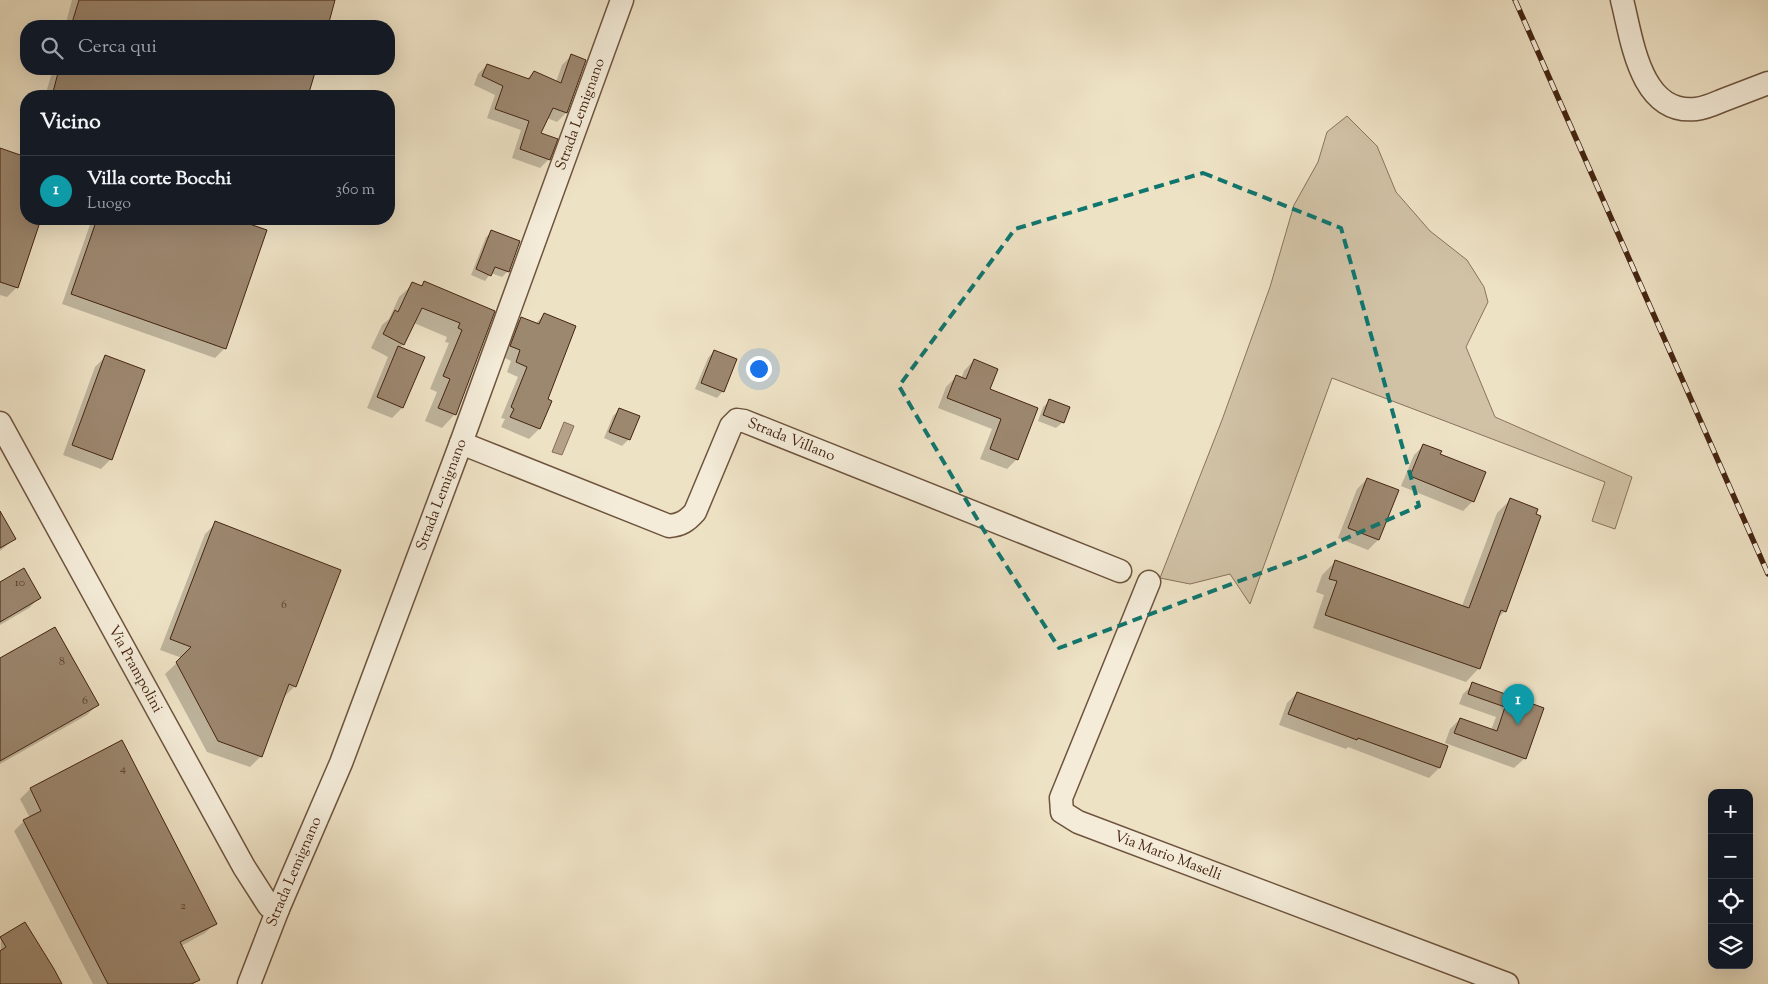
<!DOCTYPE html>
<html lang="it">
<meta charset="utf-8">
<style>
body{margin:0;font-family:"Sorts Mill Goudy",serif;background:#242831;color:#f1f3f6}
.controls{position:absolute;right:15px;bottom:15px;display:grid;overflow:hidden;border-radius:10px;box-shadow:0 5px 20px #0002}
.controls button{width:45px;height:45px;display:grid;place-items:center;padding:0;border:0;border-bottom:1px solid #363941;background:#171b24;color:#f1f3f6;font:25px sans-serif}
.you{position:absolute;left:758px;top:368px;width:18px;height:18px;margin:-12px;border:4px solid #fff;border-radius:50%;background:#1a73e8;box-shadow:0 0 0 8px #1a73e833}
.badge{display:grid;place-items:center;width:32px;height:32px;border-radius:50%;background:#c59692;color:#fff;font-size:16px;font-weight:700}
.pin{position:absolute;translate:-50% -41px;filter:drop-shadow(0 1px 2px #0008)}
.pin::after{content:'';position:absolute;top:26px;width:18px;height:15px;background:inherit;clip-path:polygon(0 0,100% 0,50% 100%)}
.list{margin:0;padding:0;list-style:none}
h2{display:flex;justify-content:space-between;align-items:center;height:65px;margin:0;padding:0 20px;font-size:21px}
h2 small{font-size:16px;font-weight:400;color:#9ea1a6}
.list li{display:grid;grid-template-columns:32px 1fr auto;gap:15px;align-items:center;box-sizing:border-box;height:70px;padding:0 20px;border-top:1px solid #363941}
.list b{display:block;font-size:19px;white-space:nowrap}
.list p{margin:0;font-size:16px;white-space:nowrap;color:#9ea1a6}
.list em{font-size:16px;font-style:normal;color:#9ea1a6}
.icon{flex:none;width:28px;height:28px;fill:none;stroke:currentColor;stroke-width:2;stroke-linecap:round;stroke-linejoin:round}
.map{position:relative;flex:none;width:1768px;height:984px;overflow:hidden}
.search{position:absolute;background:#171b24;box-shadow:0 5px 20px #0002;left:20px;top:20px;width:375px;height:55px;display:flex;align-items:center;gap:12px;box-sizing:border-box;padding:0 18px;border-radius:20px;color:#9ea1a6;font-size:19px}
.panel{position:absolute;background:#171b24;box-shadow:0 5px 20px #0002;left:20px;top:90px;width:375px;height:135px;border-radius:20px}
.map>svg:first-child{display:block}
.green{fill:#d1c2a6;stroke:#8a735c}
.water{fill:#b4a188;stroke:#876f58}
.shadow{fill:#0003}
.building{fill:#9c876f;stroke:#442411}
.lines{fill:none;stroke-linecap:round;stroke-linejoin:round}
.minor-casing{stroke:#6e543e;stroke-width:25}
.minor{stroke:#f4ecd9;stroke-width:22}
.rail-casing{stroke:#442411;stroke-width:5.5}
.rail{stroke:#f4ecd9;stroke-width:4;stroke-dasharray:11;stroke-linecap:butt}
.marked{fill:none;stroke:#0f766e;stroke-width:4;stroke-dasharray:10 6;stroke-linejoin:round}
.labels{text-anchor:middle;dominant-baseline:central;stroke-width:4;stroke-linejoin:round;paint-order:stroke}
.number-label{font-size:12px;fill:#5a3d28}
.street-label{font-size:15px;fill:#442411;stroke:#f4ecd9}
</style>
<div class="map">
<svg width="1768" height="984" viewBox="0 0 1768 984">
<rect width="100%" height="100%" fill="#eee2c5"/>
<filter id="stains"><feTurbulence type="fractalNoise" baseFrequency=".004" numOctaves="4"/><feColorMatrix values="0 0 0 0 .2 0 0 0 0 .09 0 0 0 0 .02 0 0 0 .5 -.17"/></filter>
<radialGradient id="worn" r=".72"><stop offset=".6" stop-color="#630" stop-opacity="0"/><stop offset="1" stop-color="#630" stop-opacity=".3"/></radialGradient>
<!-- green -->
<path class="green" d="M1347 116 1377 146 1396 192 1430 231 1467 260 1484 287 1488 302 1466 347 1495 417 1632 477 1615 529 1592 521 1605 482 1332 378 1250 604 1230 574 1190 584 1160 578 1222 420 1270 287 1294 205 1318 162 1327 132Z"/>
<!-- water -->
<path class="water" d="M564 422 574 426 562 455 552 452Z"/>
<!-- shadow -->
<g class="shadow">
<path d="M72 0H334L327 26H65Z"/>
<path d="M571 56 585 61 566 113 557 122 547 118 540 134 549 159 540 168 512 158 521 130 487 118 495 95 474 85 478 74 487 65 527 79 534 72 556 82 562 65Z"/>
<path d="M53 69H315L307 96H45Z"/>
<path d="M0 149 26 158V219H39L17 287 7 297 0 295Z"/>
<path d="M92 219H231L266 231 225 348 215 358 62 304Z"/>
<path d="M492 232 508 271 502 277 491 273 485 281 471 275 486 237Z"/>
<path d="M424 282 493 312 455 414 442 428 425 421 437 392 430 389 449 343 445 342 447 337 414 323 403 344 400 348 402 408 392 418 367 408 388 357 371 348 382 325 389 319 399 297 413 284 420 287Z"/>
<path d="M545 314 546 400 539 429 529 439 501 427 505 419 501 418 518 377 507 372 511 361 501 356 511 329 521 319 535 324Z"/>
<path d="M714 351 723 391 717 398 695 389 708 358Z"/>
<path d="M105 357 111 459 101 469 63 455 95 367Z"/>
<path d="M974 360 989 389 1037 409 1017 459 1007 469 980 459 992 429 938 408 946 387 956 377 961 379 964 371Z"/>
<path d="M1050 401 1063 422 1056 428 1038 421 1043 407Z"/>
<path d="M620 409 629 439 622 446 604 438 613 416Z"/>
<path d="M1424 445 1439 455 1473 501 1463 511 1401 486 1414 455Z"/>
<path d="M1367 479 1397 491 1378 540 1368 550 1338 538 1357 489Z"/>
<path d="M1510 500 1505 611 1497 619 1479 668 1466 682 1313 628 1324 595 1316 592 1322 575 1335 562 1462 606 1497 513Z"/>
<path d="M0 514 14 539 0 551Z"/>
<path d="M216 523 295 686 284 697 261 756 250 767 207 752 165 674 182 658 160 650 205 534Z"/>
<path d="M0 583 39 598 29 608 0 625Z"/>
<path d="M0 660 97 705 87 715 0 764Z"/>
<path d="M1473 684 1542 708 1525 758 1514 768 1445 743 1450 729 1460 719 1491 730 1496 717 1459 704 1463 694Z"/>
<path d="M1297 693 1447 747 1439 768 1429 778 1348 747 1346 749 1279 725 1287 703Z"/>
<path d="M122 742 215 923 205 933 181 946 198 979 194 984H93L14 831 24 821 30 818 20 799 30 789Z"/>
<path d="M1 938 61 984H0Z"/>
</g>
<!-- building -->
<g class="building">
<path d="M79 0H335L328 26H71Z"/>
<path d="M571 54 586 60 567 113 553 108 541 133 558 139 550 160 520 149 529 121 495 109 503 86 482 76 487 64 529 79 534 71 561 83Z"/>
<path d="M59 69H316L308 96H52Z"/>
<path d="M0 148 26 157V219H41L18 288 0 282Z"/>
<path d="M97 219H235L267 230 226 349 71 294Z"/>
<path d="M491 230 520 241 509 272 495 267 491 276 476 269Z"/>
<path d="M424 281 495 311 456 415 438 408 450 379 443 376 462 330 458 328 460 323 422 308 404 345 383 334 395 310 398 312 412 282 422 286Z"/>
<path d="M544 313 576 326 548 399 552 401 540 429 510 417 514 409 511 407 527 367 516 362 520 350 510 346 521 317 539 324Z"/>
<path d="M398 346 425 357 403 408 377 397Z"/>
<path d="M714 350 737 359 724 392 701 383Z"/>
<path d="M105 355 145 370 112 460 72 445Z"/>
<path d="M974 359 998 369 990 389 1038 408 1018 460 990 449 1001 419 947 398 956 375 966 379Z"/>
<path d="M1049 399 1070 407 1064 423 1043 415Z"/>
<path d="M619 408 640 416 630 440 609 432Z"/>
<path d="M1423 444 1442 451 1440 454 1486 472 1474 502 1410 476Z"/>
<path d="M1367 478 1399 490 1379 540 1348 528Z"/>
<path d="M1510 498 1538 509 1536 514 1541 516 1506 612 1501 610 1480 669 1325 615 1337 581 1329 579 1335 560 1469 608Z"/>
<path d="M0 511 16 539 0 548Z"/>
<path d="M215 521 341 570 296 687 289 684 262 757 218 741 176 662 191 647 170 639Z"/>
<path d="M24 568 41 598 0 622V582Z"/>
<path d="M55 627 99 705 0 761V658Z"/>
<path d="M1472 682 1544 708 1526 759 1454 733 1460 718 1497 731 1505 707 1468 694Z"/>
<path d="M1297 692 1448 746 1440 768 1358 738 1357 740 1288 714Z"/>
<path d="M122 740 217 924 180 942 200 980 191 984H108L23 820 41 811 30 788Z"/>
<path d="M25 922 54 969 62 984H0V951L6 947 0 937Z"/>
</g>
<g class="lines">
<!-- minor casing -->
<g class="minor-casing">
<g id="minor">
<path d="M1622 0C1632 39 1640 115 1696 109 1705 108 1714 104 1721 101 1737 95 1752 89 1768 83"/>
<path id="s1" d="M0 423 244 867 269 906 278 909"/>
<path id="s2" d="M461 443 669 526C681 525 687 521 695 512L731 426 737 420 744 421 1120 571"/>
<path id="s3" d="M1149 582 1061 798 1062 812 1078 822 1507 984"/>
<path id="s4" d="M249 984 278 909 341 763 461 443 622 0"/>
</g>
</g>
<!-- minor -->
<use href="#minor" class="minor"/>
<!-- rail casing -->
<g class="rail-casing">
<path id="rail" d="M1515 0 1768 574"/>
</g>
<!-- rail -->
<use href="#rail" class="rail"/>
</g>
<!-- marked area -->
<path class="marked" d="M1203 173 1341 228 1419 506 1304 557 1059 648 986 534 899 386 1015 229Z"/>
<g class="labels">
<!-- number labels -->
<g class="number-label">
<text x="20" y="583">10</text>
<text x="284" y="605">6</text>
<text x="62" y="662">8</text>
<text x="85" y="701">6</text>
<text x="123" y="769">4</text>
<text x="183" y="906">2</text>
</g>
<!-- street labels -->
<g class="street-label">
<text stroke="none"><textPath href="#s4" startOffset="931">Strada Lemignano</textPath></text>
<text stroke="none"><textPath href="#s2" startOffset="414">Strada Villano</textPath></text>
<text stroke="none"><textPath href="#s4" startOffset="526">Strada Lemignano</textPath></text>
<text stroke="none"><textPath href="#s1" startOffset="281">Via Prampolini</textPath></text>
<text stroke="none"><textPath href="#s3" startOffset="362">Via Mario Maselli</textPath></text>
<text stroke="none"><textPath href="#s4" startOffset="121">Strada Lemignano</textPath></text>
</g>
</g>
<rect width="100%" height="100%" filter="url(#stains)"/>
<rect width="100%" height="100%" fill="url(#worn)"/>
</svg>
<div class="controls">
<button>+</button>
<button>−</button>
<button><svg class="icon" aria-label="locate" viewBox="0 0 24 24"><circle cx="12" cy="12" r="6"/><path d="M12 2v4M12 18v4M2 12h4M18 12h4"/></svg></button>
<button><svg class="icon" aria-label="layers" viewBox="0 0 24 24"><path d="M12 4l9 5-9 5-9-5zM3 14l9 5 9-5"/></svg></button>
</div>
<div class="you"></div>
<div class="pin badge" style="left:1518px;top:725px;background:#0f9aa8">1</div>
<div class="search"><svg class="icon" aria-label="search" viewBox="0 0 24 24"><circle cx="10" cy="10" r="6"/><path d="M15 15l6 6"/></svg>Cerca qui</div>
<section class="panel">
<h2>Vicino<small></small></h2>
<ul class="list">
<li><span class="badge" style="background:#0f9aa8">1</span><div><b>Villa corte Bocchi</b><p>Luogo</p></div><em>360 m</em></li>
</ul>
</section>
</div>
